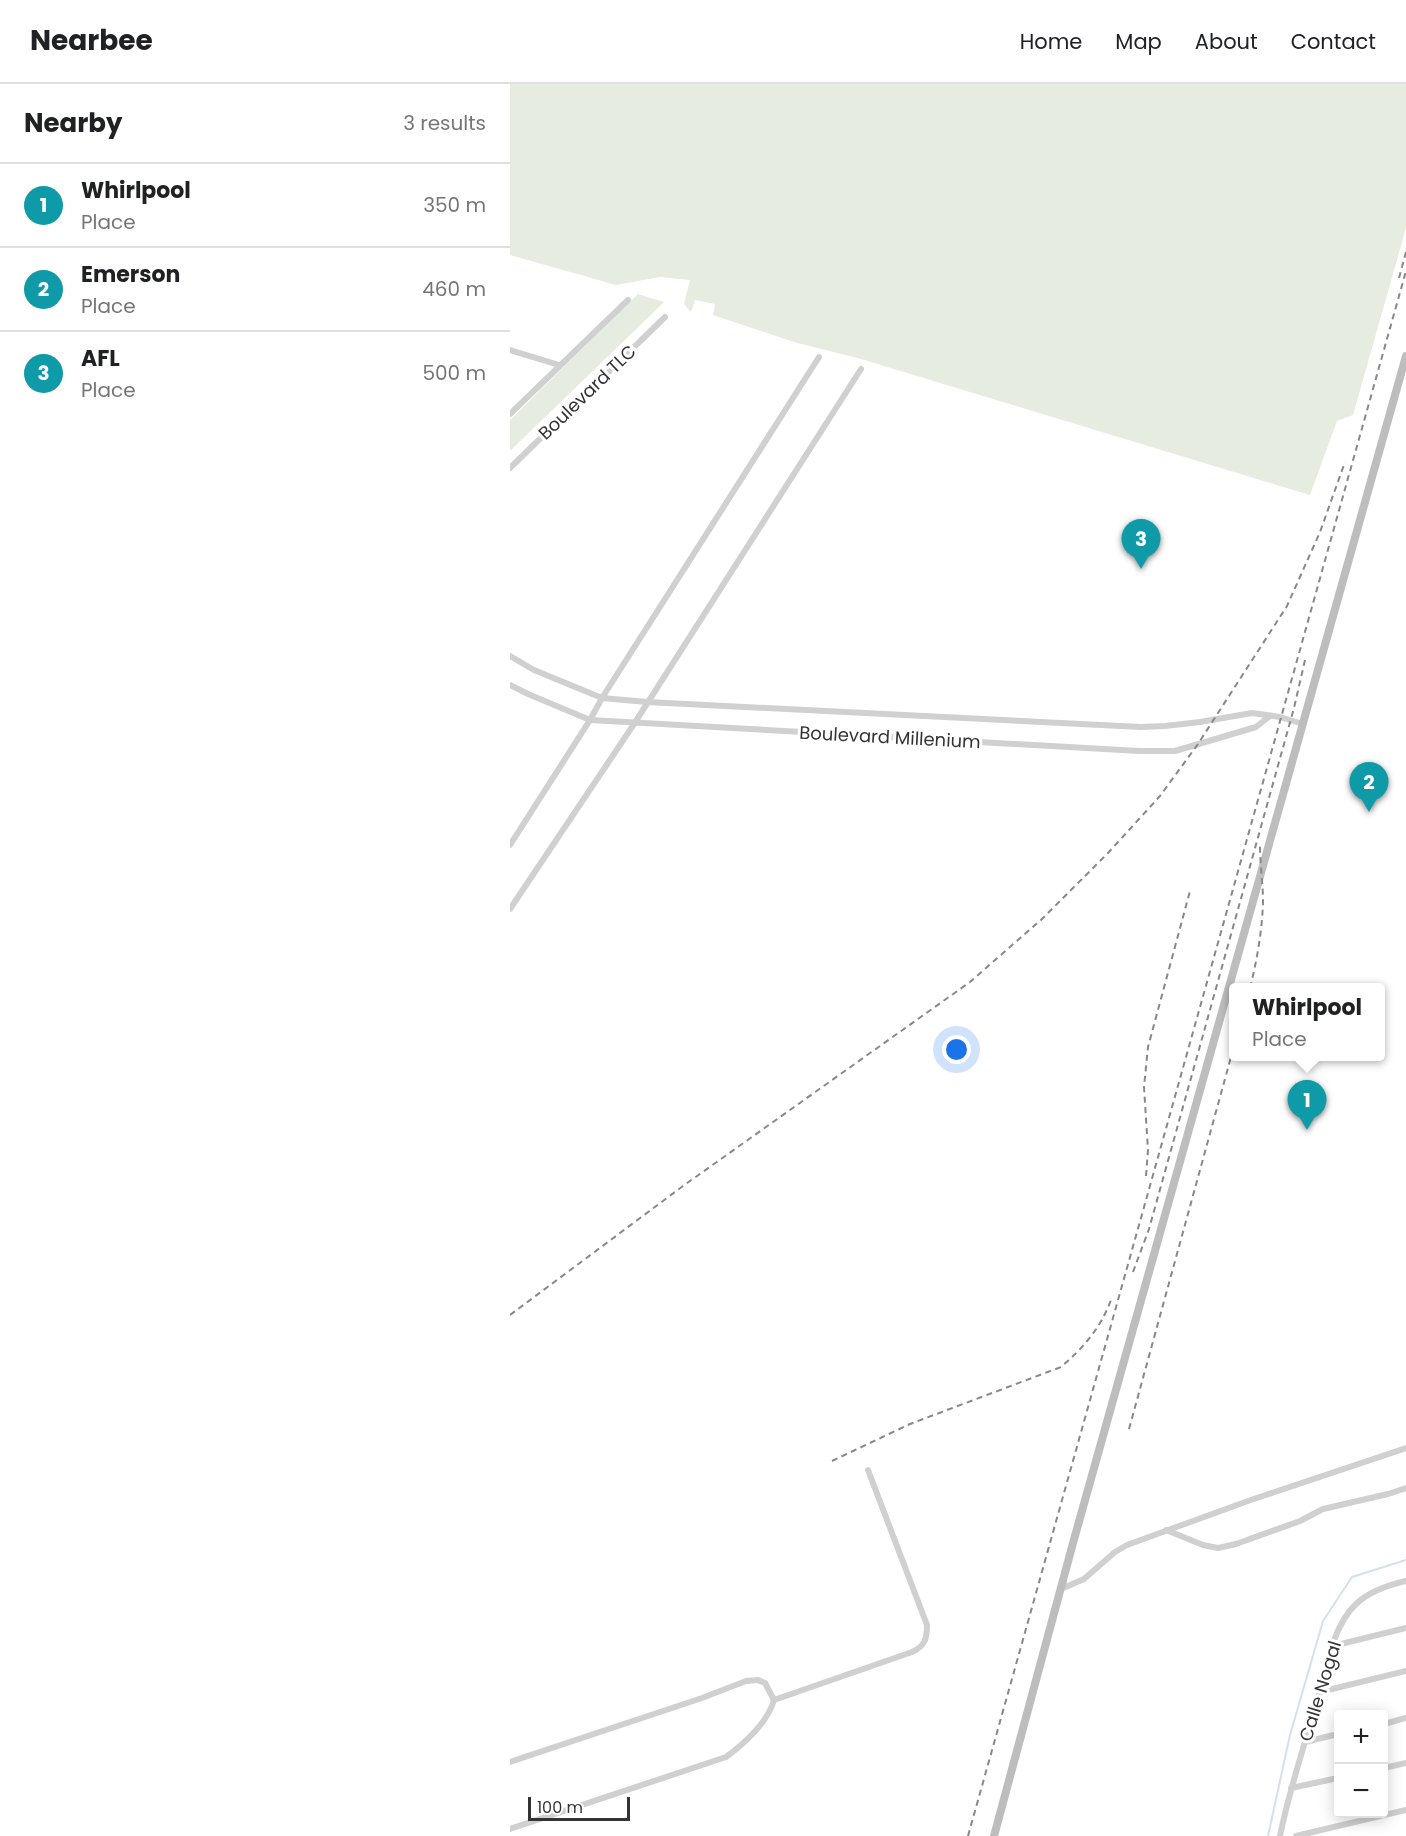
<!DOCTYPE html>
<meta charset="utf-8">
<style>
body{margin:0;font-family:Poppins,sans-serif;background:#f6f6f6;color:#202124}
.controls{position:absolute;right:18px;bottom:18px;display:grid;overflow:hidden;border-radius:6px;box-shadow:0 3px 15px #0003}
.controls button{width:54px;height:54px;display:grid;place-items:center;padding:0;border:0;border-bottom:2px solid #e0e0e0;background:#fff;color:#202124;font:30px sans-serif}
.scale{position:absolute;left:18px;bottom:15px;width:102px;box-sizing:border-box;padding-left:6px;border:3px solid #333;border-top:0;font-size:16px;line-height:21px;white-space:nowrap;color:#333;-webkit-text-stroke:4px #fff;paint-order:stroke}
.you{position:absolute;left:447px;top:966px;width:21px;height:21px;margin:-15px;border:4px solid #fff;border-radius:50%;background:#1a73e8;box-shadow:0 0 0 9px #1a73e833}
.badge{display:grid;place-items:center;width:39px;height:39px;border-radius:50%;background:#e63946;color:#fff;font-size:20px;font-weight:700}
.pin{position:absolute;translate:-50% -50px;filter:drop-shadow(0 2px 3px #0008)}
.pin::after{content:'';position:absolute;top:32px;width:21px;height:18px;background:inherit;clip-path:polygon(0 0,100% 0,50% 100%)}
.popup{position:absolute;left:719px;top:899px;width:156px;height:78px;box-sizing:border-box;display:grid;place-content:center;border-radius:6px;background:#fff;filter:drop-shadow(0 2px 4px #0005);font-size:20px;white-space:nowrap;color:#757577}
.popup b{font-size:22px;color:#202124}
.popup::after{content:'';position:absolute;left:50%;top:100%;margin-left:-12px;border:12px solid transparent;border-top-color:#fff}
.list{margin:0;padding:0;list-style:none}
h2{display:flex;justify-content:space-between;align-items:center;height:78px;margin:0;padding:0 24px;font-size:26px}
h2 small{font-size:20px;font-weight:400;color:#757577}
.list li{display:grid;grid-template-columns:39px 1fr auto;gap:18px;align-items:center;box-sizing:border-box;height:84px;padding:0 24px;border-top:2px solid #e0e0e0}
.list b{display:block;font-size:22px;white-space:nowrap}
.list p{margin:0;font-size:20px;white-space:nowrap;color:#757577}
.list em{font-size:20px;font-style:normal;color:#757577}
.map{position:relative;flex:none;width:896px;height:1752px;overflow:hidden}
header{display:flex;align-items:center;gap:36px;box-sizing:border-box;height:84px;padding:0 30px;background:#fff;border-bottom:2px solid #e0e0e0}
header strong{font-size:28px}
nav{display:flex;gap:33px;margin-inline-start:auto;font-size:21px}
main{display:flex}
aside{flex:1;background:#fff}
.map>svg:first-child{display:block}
.green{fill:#e6ecdf}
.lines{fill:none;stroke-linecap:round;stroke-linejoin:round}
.stream{stroke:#cfe2ee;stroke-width:2}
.street{stroke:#d0d0d0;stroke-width:6}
.secondary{stroke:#bdbdbd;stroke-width:8}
.rail{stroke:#888;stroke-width:2;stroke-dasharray:6 4.5;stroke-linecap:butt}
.labels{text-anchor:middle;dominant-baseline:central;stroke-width:6;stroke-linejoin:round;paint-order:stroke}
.street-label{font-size:18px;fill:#333;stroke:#fff}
</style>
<header>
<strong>Nearbee</strong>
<nav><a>Home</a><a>Map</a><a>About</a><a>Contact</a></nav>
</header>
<main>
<aside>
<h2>Nearby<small>3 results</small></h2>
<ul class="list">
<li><span class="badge" style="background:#0f9aa8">1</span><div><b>Whirlpool</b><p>Place</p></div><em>350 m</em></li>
<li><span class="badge" style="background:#0f9aa8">2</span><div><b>Emerson</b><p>Place</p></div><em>460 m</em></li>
<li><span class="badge" style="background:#0f9aa8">3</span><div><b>AFL</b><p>Place</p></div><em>500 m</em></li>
</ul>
</aside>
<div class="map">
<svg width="896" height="1752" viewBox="0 0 896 1752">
<rect width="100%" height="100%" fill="#fff"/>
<!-- green -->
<g class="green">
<path d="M0 0H896V144L843 331 827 337 800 411 463 309 351 275 284 258 203 231 205 220 185 216 181 228 174 220 180 196 150 193 106 201 0 171Z"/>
<path d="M128 210 154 218 0 367V336Z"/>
</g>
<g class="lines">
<!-- stream -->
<path class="stream" d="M758 1752 780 1651 813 1537 842 1493 896 1476"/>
<!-- street -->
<g class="street">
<path d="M0 266 49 281"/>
<path d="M0 330 118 216"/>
<path d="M0 384 155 233"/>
<path d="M0 572 24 586 92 614 137 618 631 643 655 642 690 638 742 629 770 633 793 640"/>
<path d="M0 601 18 610 80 636 629 667H665L746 643 760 632"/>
<path d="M0 761 80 636 92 614 309 273"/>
<path d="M0 825 124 640 351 285"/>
<path d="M656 1446 693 1461 708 1464 726 1460 790 1437 813 1425 878 1410 896 1404"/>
<path d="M551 1505 574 1495 605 1468 617 1461 738 1417 896 1364"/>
<path d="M823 1562 896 1544"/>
<path d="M810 1608 896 1587"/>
<path d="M264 1616 402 1568C415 1562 417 1555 417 1541L358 1386"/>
<path d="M874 1640 896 1634"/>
<path d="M795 1658 828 1650"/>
<path d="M0 1678 192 1614 236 1597 248 1596 255 1599 264 1616C257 1640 235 1659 216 1673L0 1745"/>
<path d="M874 1684 896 1679"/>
<path d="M781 1704 828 1694"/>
<path d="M770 1752C779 1707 794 1662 807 1618 817 1586 821 1544 846 1520 860 1507 878 1501 896 1497"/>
<path d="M786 1752 896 1726"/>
</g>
<!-- secondary -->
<path class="secondary" d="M484 1752 563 1459 896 272"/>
<!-- rail -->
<g class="rail">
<path d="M889 194 896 168"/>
<path d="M740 904C747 876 752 848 753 818 753 799 750 780 750 761"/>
<path d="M636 1092 638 1066 634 1003 638 963 680 807"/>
<path d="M623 1188 639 1145 784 624 795 576"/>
<path d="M0 1231 173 1102 460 898 532 835 598 769 650 712 688 660 777 522 810 448 835 378"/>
<path d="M619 1345 724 962"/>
<path d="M322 1377 400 1340 551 1283C574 1263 590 1245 601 1216"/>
<path d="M458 1752 896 187"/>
</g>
</g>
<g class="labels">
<!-- street labels -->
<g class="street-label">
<text transform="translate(77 308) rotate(-44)">Boulevard TLC</text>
<text transform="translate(380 653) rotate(3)">Boulevard Millenium</text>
<text transform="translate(810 1607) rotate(-73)">Calle Nogal</text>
</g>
</g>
</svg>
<div class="controls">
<button>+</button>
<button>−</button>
</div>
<div class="scale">100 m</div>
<div class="you"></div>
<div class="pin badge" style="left:797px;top:1046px;background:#0f9aa8">1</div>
<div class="popup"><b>Whirlpool</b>Place</div>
<div class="pin badge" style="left:859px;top:728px;background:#0f9aa8">2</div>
<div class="pin badge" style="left:631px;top:485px;background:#0f9aa8">3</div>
</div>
</main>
